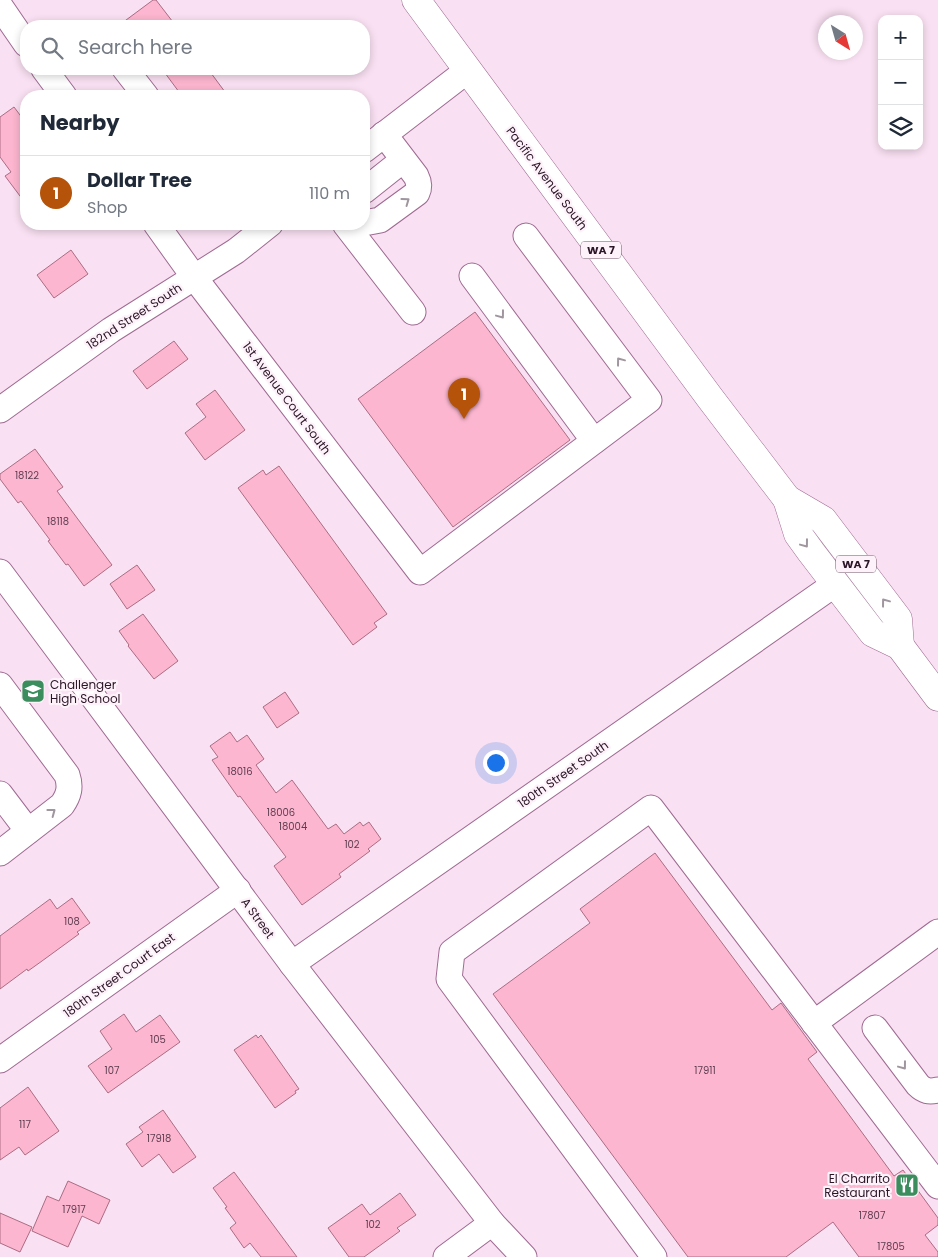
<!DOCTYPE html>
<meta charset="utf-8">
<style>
body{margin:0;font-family:Poppins,sans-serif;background:#f2f2f3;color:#1f2937}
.controls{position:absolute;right:15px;top:15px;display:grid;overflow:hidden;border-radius:10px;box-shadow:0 2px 8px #0003}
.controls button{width:45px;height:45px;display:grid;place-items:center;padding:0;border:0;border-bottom:1px solid #e0e1e3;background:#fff;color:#1f2937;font:25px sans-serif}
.compass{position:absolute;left:818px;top:15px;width:45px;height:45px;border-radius:50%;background:#fff;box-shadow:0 2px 8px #0003;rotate:143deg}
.you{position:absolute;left:495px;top:762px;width:18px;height:18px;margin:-12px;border:4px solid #fff;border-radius:50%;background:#1a73e8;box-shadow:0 0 0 8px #1a73e833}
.badge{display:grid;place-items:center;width:32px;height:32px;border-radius:50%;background:#b45309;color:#fff;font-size:16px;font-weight:700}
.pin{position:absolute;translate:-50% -41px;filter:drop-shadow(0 1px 2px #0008)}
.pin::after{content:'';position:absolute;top:26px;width:18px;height:15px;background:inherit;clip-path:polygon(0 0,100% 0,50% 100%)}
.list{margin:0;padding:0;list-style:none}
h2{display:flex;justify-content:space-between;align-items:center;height:65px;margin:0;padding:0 20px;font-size:21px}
h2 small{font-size:16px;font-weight:400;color:#747a83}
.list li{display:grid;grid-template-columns:32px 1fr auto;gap:15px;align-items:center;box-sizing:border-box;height:75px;padding:0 20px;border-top:1px solid #e0e1e3}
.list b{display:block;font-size:19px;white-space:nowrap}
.list p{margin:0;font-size:16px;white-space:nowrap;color:#747a83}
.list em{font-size:16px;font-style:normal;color:#747a83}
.icon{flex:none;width:28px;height:28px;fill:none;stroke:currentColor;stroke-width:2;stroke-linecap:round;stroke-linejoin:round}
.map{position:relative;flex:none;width:938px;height:1257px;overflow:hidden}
.search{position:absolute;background:#fff;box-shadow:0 2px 8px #0003;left:20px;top:20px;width:350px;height:55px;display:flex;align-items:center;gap:12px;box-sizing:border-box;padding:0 18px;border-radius:20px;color:#747a83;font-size:19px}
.panel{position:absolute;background:#fff;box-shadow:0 2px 8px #0003;left:20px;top:90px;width:350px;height:140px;border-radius:20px}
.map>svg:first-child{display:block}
.building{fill:#fcb6cf;stroke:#ac6c84}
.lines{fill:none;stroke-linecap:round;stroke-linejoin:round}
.minor-casing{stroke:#9f6a92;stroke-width:27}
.major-casing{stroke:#9f6a92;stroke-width:29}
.minor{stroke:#fff;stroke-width:25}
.major{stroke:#fff;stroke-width:28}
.oneway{stroke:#a0969e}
.labels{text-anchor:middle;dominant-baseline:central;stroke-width:4.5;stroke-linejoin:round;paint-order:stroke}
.number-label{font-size:10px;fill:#5f3e51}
.shield{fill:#fef2fa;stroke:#6a5866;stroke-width:1}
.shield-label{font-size:11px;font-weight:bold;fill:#2b1627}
.street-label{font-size:12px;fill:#2b1627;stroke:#fef2fa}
.poi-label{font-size:12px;fill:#2b1627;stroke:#fef2fa;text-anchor:start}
</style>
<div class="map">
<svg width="938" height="1257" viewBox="0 0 938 1257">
<rect width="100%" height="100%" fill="#f9e0f2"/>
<!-- building -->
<g class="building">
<path d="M153 0H156L176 26H118Z"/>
<path d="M162 69H208L228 96H182Z"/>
<path d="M14 107 26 123V204L5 176 11 172 0 157V117Z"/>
<path d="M71 250 88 274 54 298 37 275Z"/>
<path d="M475 312 570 440 453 527 358 399Z"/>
<path d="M174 341 188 359 147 389 133 371Z"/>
<path d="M215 390 245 430 205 460 185 433 206 417 196 404Z"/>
<path d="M35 449 63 487 57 491 112 565 84 586 68 564 66 565 48 541 50 540 21 501 18 503 0 479V474Z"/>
<path d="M279 466 387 614 374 623 377 627 353 645 238 488 263 470 266 475Z"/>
<path d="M137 565 155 590 127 609 110 584Z"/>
<path d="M143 614 178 661 154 679 128 646 129 645 119 631Z"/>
<path d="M285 692 299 713 277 728 263 707Z"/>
<path d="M230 732 237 742 247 735 264 759 256 765 276 793 292 780 328 829 336 824 344 834 360 822 363 826 369 822 381 839 368 849 370 851 339 874 341 877 302 905 274 866 286 857 240 796 238 797 212 760 218 757 210 746Z"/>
<path d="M655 853 772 1010 781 1003 817 1052 808 1059 894 1176 903 1170 938 1218V1225L925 1235 938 1252V1257H859L833 1222 786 1257H688L493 994 590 923 580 909Z"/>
<path d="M72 898 90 923 77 932 79 934 42 961 28 971 27 969 0 989V936L50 899 57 909Z"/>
<path d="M124 1014 136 1032 160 1015 180 1042 108 1093 88 1066 112 1049 100 1031Z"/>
<path d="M256 1035 258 1038 261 1035 299 1089 295 1091 296 1093 275 1108 234 1050Z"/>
<path d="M28 1087 59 1131 25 1155 19 1147 0 1160V1108Z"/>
<path d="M163 1110 196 1157 173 1173 159 1154 142 1167 126 1144 143 1132 139 1127Z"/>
<path d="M234 1172 297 1257H261L250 1243 244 1248 230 1228 236 1223 225 1208 227 1207 213 1188Z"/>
<path d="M68 1181 110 1200 99 1224 82 1216 68 1247 32 1231 47 1196 59 1201Z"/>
<path d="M400 1193 416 1215 397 1228 400 1231 364 1257H349L328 1228 362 1204 370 1215Z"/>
<path d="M0 1213 32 1227 20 1252 0 1243Z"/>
</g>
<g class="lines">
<!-- minor casing -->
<g class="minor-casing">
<g id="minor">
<path d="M0 6 26 44"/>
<path d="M44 69 64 96"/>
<path d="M125 69 146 96"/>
<path d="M364 150 468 70"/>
<path d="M364 191 403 160"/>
<path d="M364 223 380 220 417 193C420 187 419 182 416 176L384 134"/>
<path d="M156 224 194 277 420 572 649 400 526 236"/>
<path d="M345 224 413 312"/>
<path d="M472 276 594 441"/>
<path d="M0 410 111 330 236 251 270 224"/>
<path d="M0 572 292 964 492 1223 524 1257"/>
<path d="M0 685 67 775C71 787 69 795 62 805L0 853"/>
<path d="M0 794 28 831"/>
<path d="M292 964 835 584"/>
<path d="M814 1023 938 932"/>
<path d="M875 1028 918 1085C924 1091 929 1092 938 1090"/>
<path d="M0 1060 238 890"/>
<path d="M446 1257 492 1223"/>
<path d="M654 1257 449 979 452 952 651 808 938 1186"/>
</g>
</g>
<!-- major casing -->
<g class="major-casing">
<g id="major">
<path d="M416 0 710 398 787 499 823 520 898 619 900 646"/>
<path d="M787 499 798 534 811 552 873 633 900 646 938 697"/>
</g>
</g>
<!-- minor -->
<use href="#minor" class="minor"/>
<!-- major -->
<use href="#major" class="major"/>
</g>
<!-- one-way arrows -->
<defs><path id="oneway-chevron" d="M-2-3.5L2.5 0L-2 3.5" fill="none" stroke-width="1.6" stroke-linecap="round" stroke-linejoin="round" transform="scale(1.25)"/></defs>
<g class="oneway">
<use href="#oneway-chevron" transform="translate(406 201) rotate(-36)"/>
<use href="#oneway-chevron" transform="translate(501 315) rotate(53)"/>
<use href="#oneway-chevron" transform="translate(620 361) rotate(-127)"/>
<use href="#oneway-chevron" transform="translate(805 544) rotate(53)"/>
<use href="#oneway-chevron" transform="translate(885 602) rotate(-127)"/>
<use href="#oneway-chevron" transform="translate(52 812) rotate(-37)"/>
<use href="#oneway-chevron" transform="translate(903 1066) rotate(53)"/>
</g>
<!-- icons -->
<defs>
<g id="school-square" transform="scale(1.25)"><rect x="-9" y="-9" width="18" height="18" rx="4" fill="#3b8d5e" stroke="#fef2fa"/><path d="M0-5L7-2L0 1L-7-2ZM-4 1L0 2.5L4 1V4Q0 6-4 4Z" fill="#fff"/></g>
<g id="restaurant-square" transform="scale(1.25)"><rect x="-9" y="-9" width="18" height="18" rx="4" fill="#3b8d5e" stroke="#fef2fa"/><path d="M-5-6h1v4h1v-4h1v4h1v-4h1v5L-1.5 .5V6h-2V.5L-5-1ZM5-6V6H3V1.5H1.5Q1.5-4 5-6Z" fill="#fff"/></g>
</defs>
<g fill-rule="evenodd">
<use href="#school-square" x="33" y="691"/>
<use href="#restaurant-square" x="907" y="1185"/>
</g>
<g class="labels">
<!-- number labels -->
<g class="number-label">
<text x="27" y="475">18122</text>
<text x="58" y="521">18118</text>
<text x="240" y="771">18016</text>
<text x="281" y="812">18006</text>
<text x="293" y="826">18004</text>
<text x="352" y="844">102</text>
<text x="72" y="921">108</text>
<text x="158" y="1039">105</text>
<text x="112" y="1070">107</text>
<text x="705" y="1070">17911</text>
<text x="25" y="1124">117</text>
<text x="159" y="1138">17918</text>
<text x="74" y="1209">17917</text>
<text x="872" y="1215">17807</text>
<text x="373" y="1224">102</text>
<text x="891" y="1246">17805</text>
</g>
<!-- shield labels -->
<g class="shield">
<rect x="581" y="241.5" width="40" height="17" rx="4"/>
<rect x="836" y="555.5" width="40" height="17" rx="4"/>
</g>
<g class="shield-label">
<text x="601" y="250">WA 7</text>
<text x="856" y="564">WA 7</text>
</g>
<!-- street labels -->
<g class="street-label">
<text transform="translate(547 178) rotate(53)">Pacific Avenue South</text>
<text transform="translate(134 316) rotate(-33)">182nd Street South</text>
<text transform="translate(287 398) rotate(53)">1st Avenue Court South</text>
<text transform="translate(563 774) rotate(-35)">180th Street South</text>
<text transform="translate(258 918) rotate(54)">A Street</text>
<text transform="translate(119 975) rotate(-36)">180th Street Court East</text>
</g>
<!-- poi labels -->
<g class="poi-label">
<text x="50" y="684">Challenger<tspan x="50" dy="14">High School</tspan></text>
<text x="890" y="1178" text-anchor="end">El Charrito<tspan x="890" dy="14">Restaurant</tspan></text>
</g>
</g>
</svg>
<div class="controls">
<button>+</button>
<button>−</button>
<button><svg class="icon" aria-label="layers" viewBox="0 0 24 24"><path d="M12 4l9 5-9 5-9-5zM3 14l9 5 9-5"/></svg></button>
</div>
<svg class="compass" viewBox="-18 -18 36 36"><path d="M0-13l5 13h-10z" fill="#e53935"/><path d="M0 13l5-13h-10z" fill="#747a83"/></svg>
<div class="you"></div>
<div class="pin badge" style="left:464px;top:419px">1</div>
<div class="search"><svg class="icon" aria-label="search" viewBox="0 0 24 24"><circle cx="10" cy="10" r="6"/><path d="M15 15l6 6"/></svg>Search here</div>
<section class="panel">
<h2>Nearby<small></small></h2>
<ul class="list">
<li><span class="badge">1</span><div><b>Dollar Tree</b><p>Shop</p></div><em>110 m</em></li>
</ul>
</section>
</div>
